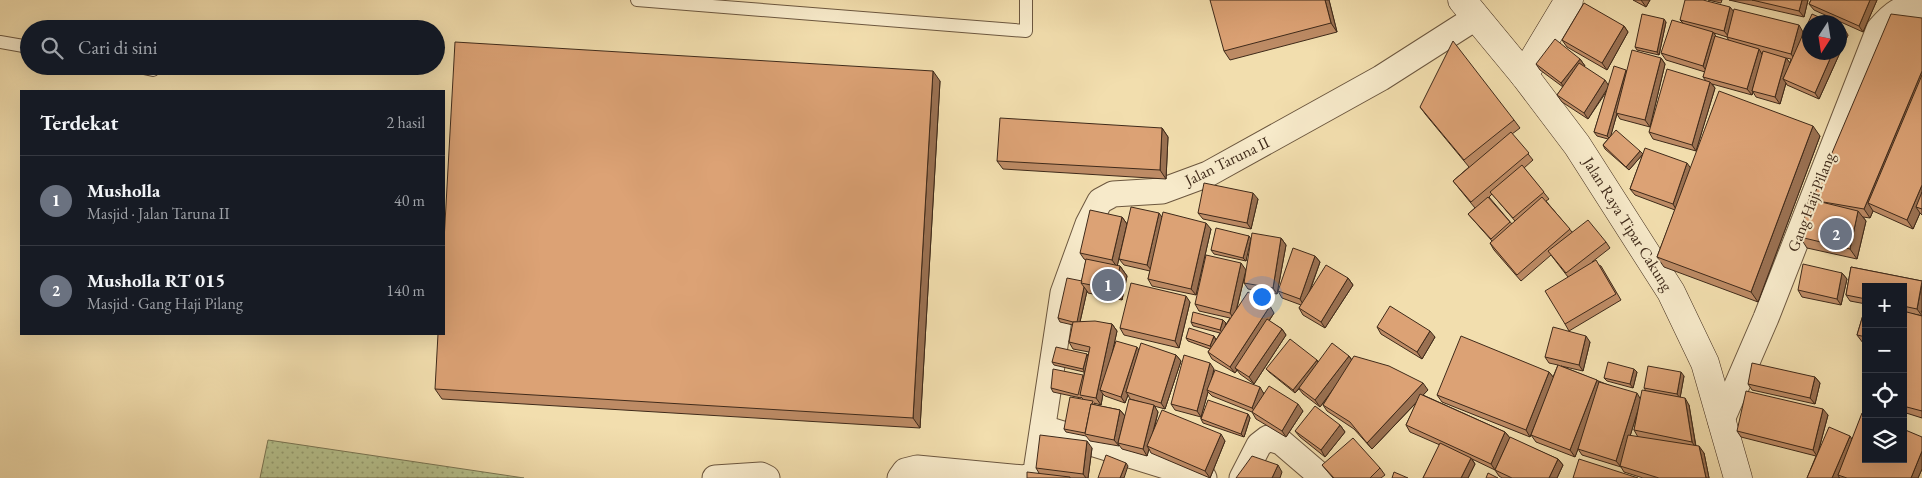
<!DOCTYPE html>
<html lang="id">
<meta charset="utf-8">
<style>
body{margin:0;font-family:"EB Garamond",serif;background:#20242c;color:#f1f3f6}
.controls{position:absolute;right:15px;bottom:15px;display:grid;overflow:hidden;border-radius:0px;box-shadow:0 5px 20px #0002}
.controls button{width:45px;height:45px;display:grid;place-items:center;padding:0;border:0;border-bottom:1px solid #363941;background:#171b24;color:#f1f3f6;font:25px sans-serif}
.compass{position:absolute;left:1802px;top:15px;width:45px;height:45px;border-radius:50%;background:#171b24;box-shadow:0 5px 20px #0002;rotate:192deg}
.you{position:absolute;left:1261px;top:296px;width:18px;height:18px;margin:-12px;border:4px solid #fff;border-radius:50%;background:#1a73e8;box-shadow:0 0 0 8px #1a73e833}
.badge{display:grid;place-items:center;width:32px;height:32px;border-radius:50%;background:#c59692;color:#fff;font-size:16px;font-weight:700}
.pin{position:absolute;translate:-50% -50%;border:2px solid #fff;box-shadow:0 1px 5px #0006}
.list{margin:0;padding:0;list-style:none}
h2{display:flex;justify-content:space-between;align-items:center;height:65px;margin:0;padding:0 20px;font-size:21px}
h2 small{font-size:16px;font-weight:400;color:#9ea1a6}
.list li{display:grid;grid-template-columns:32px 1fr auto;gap:15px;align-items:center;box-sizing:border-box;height:90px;padding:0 20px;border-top:1px solid #363941}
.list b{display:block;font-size:19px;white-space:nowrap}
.list p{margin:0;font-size:16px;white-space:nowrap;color:#9ea1a6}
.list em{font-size:16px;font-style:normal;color:#9ea1a6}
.icon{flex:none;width:28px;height:28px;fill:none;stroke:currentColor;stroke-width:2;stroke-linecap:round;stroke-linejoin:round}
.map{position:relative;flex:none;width:1922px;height:478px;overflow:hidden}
.search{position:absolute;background:#171b24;box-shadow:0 5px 20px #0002;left:20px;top:20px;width:425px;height:55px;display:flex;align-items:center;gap:12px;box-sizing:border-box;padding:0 18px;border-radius:28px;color:#9ea1a6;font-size:19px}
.panel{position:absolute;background:#171b24;box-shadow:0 5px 20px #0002;left:20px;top:90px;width:425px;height:245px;border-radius:0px}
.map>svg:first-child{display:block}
.park{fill:url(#park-dots);stroke:#7a7654}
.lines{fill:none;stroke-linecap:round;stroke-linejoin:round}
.lane-casing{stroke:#6c573f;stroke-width:14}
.street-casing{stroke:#6c573f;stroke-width:27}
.secondary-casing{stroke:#3f2a1a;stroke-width:29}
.lane{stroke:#f7eaca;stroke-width:12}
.street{stroke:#f7eaca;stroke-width:25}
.secondary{stroke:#f7eaca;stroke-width:28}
.wall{fill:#bd8b65;stroke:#3f2a1a;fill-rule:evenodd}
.shaded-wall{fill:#9a7152;stroke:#3f2a1a}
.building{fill:#dca275;stroke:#3f2a1a}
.labels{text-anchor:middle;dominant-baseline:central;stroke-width:4;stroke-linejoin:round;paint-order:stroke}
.street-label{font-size:16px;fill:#3f2a1a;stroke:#f7eaca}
</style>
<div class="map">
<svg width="1922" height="478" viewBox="0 0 1922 478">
<defs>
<pattern id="park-dots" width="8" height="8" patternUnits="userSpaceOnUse" patternTransform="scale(1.25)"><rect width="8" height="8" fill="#b6c28e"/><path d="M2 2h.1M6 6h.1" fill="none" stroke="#959e73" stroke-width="1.8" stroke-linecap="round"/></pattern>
</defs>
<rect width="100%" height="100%" fill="#f2deae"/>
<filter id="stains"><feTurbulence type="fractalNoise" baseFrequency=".004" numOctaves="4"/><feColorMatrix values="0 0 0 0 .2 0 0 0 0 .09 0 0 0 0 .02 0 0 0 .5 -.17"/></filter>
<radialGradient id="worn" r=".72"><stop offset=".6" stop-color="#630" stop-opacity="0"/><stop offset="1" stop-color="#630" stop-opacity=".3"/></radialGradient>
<!-- park -->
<path class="park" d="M268 440 524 478H260Z"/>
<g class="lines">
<!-- lane casing -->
<g class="lane-casing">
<g id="lane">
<path d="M637 0 1026 31V0"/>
<path d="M0 42 29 47"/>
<path d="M134 66 153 70"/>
</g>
</g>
<!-- street casing -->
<g class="street-casing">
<g id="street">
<path d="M1721 422 1766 318 1879 29C1893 13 1900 7 1922 6"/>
<path d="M1043 428 1204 478"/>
<path d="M715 478 761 475 767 478"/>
<path d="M900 478 905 471 917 468 1024 478 1031 476 1036 471 1063 293 1088 224 1100 201 1113 194 1162 191 1208 174 1381 78 1475 18"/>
<path d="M1242 478 1259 445 1268 438 1281 442 1323 478"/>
</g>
</g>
<!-- secondary casing -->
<g class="secondary-casing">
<g id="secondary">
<path d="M1462 0 1524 75 1577 145 1671 292 1705 363 1738 478"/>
<path d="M1524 75 1569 0"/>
</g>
</g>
<!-- lane -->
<use href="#lane" class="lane"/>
<!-- street -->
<use href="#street" class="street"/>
<!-- secondary -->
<use href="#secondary" class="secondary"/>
</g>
<!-- wall -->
<g class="wall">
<path d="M1329 0 1337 32 1230 60 1224 51Z"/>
<path d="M1633 0H1650L1646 7Z"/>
<path d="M1708 0H1722L1721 3Z"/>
<path d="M1729 0H1808L1804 17Z"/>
<path d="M1811 0H1877L1863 32 1814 10 1809 4Z"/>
<path d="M1734 11 1803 32V34L1848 35 1819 99 1787 85 1786 83 1780 104 1756 97 1753 92 1752 95 1712 84 1715 88 1696 151 1653 139 1649 132 1706 81 1703 77 1705 72 1666 60 1661 53 1683 23 1680 20ZM1714 33 1727 37 1729 41 1716 37ZM1786 58 1791 59 1790 63Z"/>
<path d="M1922 18V215L1920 213 1913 229 1873 211 1870 218 1863 217 1866 221 1857 259 1807 248 1800 237 1812 200Z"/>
<path d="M1666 22 1659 55 1637 50 1635 47Z"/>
<path d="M1624 26 1628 32 1607 70 1567 47 1562 40Z"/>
<path d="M1661 58 1665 64 1650 127 1620 119 1617 114 1610 137 1643 154 1690 168 1820 136 1758 302 1664 267 1657 257 1675 210 1635 195 1630 189 1643 154 1629 170 1605 149 1603 145 1608 139 1597 136 1594 132 1607 91 1588 119 1562 102 1557 95 1563 87 1540 70 1536 64 1580 59 1585 66 1584 67 1608 85 1627 71Z"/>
<path d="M940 81 920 428 442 399 435 389Z"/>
<path d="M1420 107 1514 120 1520 128 1512 134 1533 160 1524 168 1549 199 1546 201 1572 232 1606 242 1610 248 1592 262 1601 266 1621 300 1569 331 1565 324 1568 277 1551 255 1521 281 1494 250 1490 243 1492 241 1468 214 1475 208 1453 181 1469 167 1426 115ZM1492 194 1515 221 1512 224 1489 197Z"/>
<path d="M1162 128 1168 137 1166 179 1003 169 997 161Z"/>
<path d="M1258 199 1251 229 1203 219 1198 213Z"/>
<path d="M1122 217 1127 224 1117 266H1120L1127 276 1122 300 1088 293 1087 291 1080 322 1112 324 1117 331 1111 357 1139 350 1176 355 1181 361 1165 409 1154 406 1158 412 1154 430 1225 441 1210 478 1151 453 1149 449 1147 456 1122 449 1119 445V446L1090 441 1086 436 1066 432 1064 429 1083 399 1081 397V398L1053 392 1051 388 1084 376V372L1054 365 1052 362 1087 354 1088 356 1089 352 1073 349 1069 342 1073 325 1060 322 1058 318 1082 281 1086 260 1084 259 1080 253ZM1103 394 1105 396 1125 403 1128 395 1130 399 1144 403 1125 416 1120 410 1095 405 1094 403 1101 405Z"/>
<path d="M1162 217 1211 229 1196 295 1152 286 1148 279 1150 271 1124 265 1119 259Z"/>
<path d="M1249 236 1246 261 1214 254 1211 250Z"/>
<path d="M1281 238 1286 245 1277 294 1248 289 1244 283Z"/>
<path d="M1315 256 1320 262 1310 291 1348 278 1353 285 1325 328 1303 315 1299 308 1301 305 1282 298 1278 291Z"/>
<path d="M1851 267 1922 281V316L1913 314 1922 316V418L1903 412V287H1866V304L1850 301 1846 295Z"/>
<path d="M1246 270 1237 308 1274 313 1269 321 1282 329 1286 335 1254 384 1240 374 1237 370 1235 373 1212 359 1208 352 1210 349 1188 341 1186 338 1214 336 1216 340 1220 333 1193 326 1191 322 1223 320 1226 323 1225 326 1230 318 1199 311 1195 304Z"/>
<path d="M1842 273 1847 279 1841 305 1802 297 1798 290Z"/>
<path d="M1190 302 1179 348 1124 335 1120 328Z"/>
<path d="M1866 305V344L1863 343 1857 335Z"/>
<path d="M1377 327 1435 337 1422 359 1381 334Z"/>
<path d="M1590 342 1583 371 1561 366 1641 398 1646 391 1644 388 1684 376 1680 398 1689 405 1696 446 1704 453 1709 478H1643L1624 472 1621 467 1582 455 1578 449 1580 443 1575 457 1536 442 1531 435 1533 429 1530 437 1442 402 1437 395 1549 372 1553 377 1558 365 1549 363 1545 357ZM1638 411 1634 430 1638 437 1630 436Z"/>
<path d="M1349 356 1352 360 1428 390 1423 395 1505 432 1510 438 1558 459 1563 465 1557 478H1502L1499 476 1495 470 1472 459 1475 464 1468 478H1423L1440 445 1410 432 1406 425 1417 402 1372 449 1354 429 1327 411 1323 405 1331 392 1320 407 1303 394 1299 389 1295 393 1269 372 1266 369 1317 360 1318 362Z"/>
<path d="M1214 369 1212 376 1264 393 1303 411 1286 437 1256 419 1252 412 1212 396 1208 392 1201 417 1248 414 1250 418 1244 437 1203 423 1201 419V417L1175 410 1171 404Z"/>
<path d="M1637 372 1633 388 1607 381 1604 378Z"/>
<path d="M1815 377 1820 383 1815 404 1752 390 1748 384Z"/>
<path d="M1828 415 1819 449 1852 439 1922 469 1918 478H1840L1839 477V478H1807L1816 456 1741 437 1737 431Z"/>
<path d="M1340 425 1345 432 1325 457 1300 437 1295 431Z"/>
<path d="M1092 448 1088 478H1027L1039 473 1036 468Z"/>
<path d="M1322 465 1380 468 1385 475 1381 478H1333Z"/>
</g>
<!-- shaded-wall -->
<g class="shaded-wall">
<path d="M1325 0H1329L1337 32 1331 23Z"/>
<path d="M1641 0H1650L1646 7Z"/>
<path d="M1802 0H1808L1804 17 1799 11Z"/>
<path d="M1870 0H1877L1863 32 1859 26Z"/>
<path d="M1730 7 1735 13 1729 37 1724 31Z"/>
<path d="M1664 19 1666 22 1659 55 1657 52Z"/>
<path d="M1799 25 1803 32 1796 61 1791 54Z"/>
<path d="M1624 26 1628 32 1607 70 1602 63Z"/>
<path d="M1844 28 1848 35 1819 99 1815 93 1833 52H1840V38Z"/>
<path d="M1713 32 1718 39 1707 72 1703 66Z"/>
<path d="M1759 49 1763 56 1752 91 1753 92 1752 95 1747 89Z"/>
<path d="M1661 58 1665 64 1650 127 1645 120Z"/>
<path d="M1786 58 1791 64 1783 79 1786 83 1780 104 1775 97Z"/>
<path d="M1580 59 1585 66 1566 90 1561 83Z"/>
<path d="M1626 70 1628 73 1610 139 1607 136Z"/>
<path d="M933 71 940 81 920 428 913 418Z"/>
<path d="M1922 71V94L1868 203 1873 211 1870 218 1864 209Z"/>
<path d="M1605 80 1609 86 1588 119 1584 113Z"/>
<path d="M1710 82 1715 88 1696 151 1692 145Z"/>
<path d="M1813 126 1820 136 1758 302 1751 292Z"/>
<path d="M1162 128 1168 137 1166 179 1160 170Z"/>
<path d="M1640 151 1643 154 1629 170 1626 167Z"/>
<path d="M1687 163 1692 170 1677 211 1673 204Z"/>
<path d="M1922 185V208L1916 207 1920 213 1913 229 1907 220Z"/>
<path d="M1253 193 1258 199 1251 229 1247 223Z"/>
<path d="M1858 211 1866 221 1857 259 1850 249Z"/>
<path d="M1159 213 1164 220 1152 271 1147 265Z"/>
<path d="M1122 217 1127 224 1117 267 1112 260Z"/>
<path d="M1206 223 1211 229 1196 295 1191 289Z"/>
<path d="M1249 236 1251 239 1246 261 1243 258Z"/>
<path d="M1281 238 1286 245 1277 294 1273 288Z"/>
<path d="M1315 256 1320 262 1304 306 1300 299Z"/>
<path d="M1241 263 1246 270 1234 319 1230 313Z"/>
<path d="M1120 266 1127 276 1122 300 1115 290Z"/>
<path d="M1842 273 1847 279 1841 305 1837 299Z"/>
<path d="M1348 278 1353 285 1325 328 1321 322Z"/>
<path d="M1922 284V311H1921L1922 313V316L1917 309Z"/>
<path d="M1084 287 1087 291 1079 326 1076 323Z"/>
<path d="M1186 296 1190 302 1179 348 1175 341Z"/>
<path d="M1270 306 1274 313 1237 369 1235 368 1237 370 1235 373 1230 367Z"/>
<path d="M1223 320 1226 323 1223 334 1220 330Z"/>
<path d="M1112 324 1117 331 1104 391 1100 390 1103 394 1101 405 1096 398Z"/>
<path d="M1282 329 1286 335 1254 384 1249 377Z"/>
<path d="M1430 331 1435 337 1422 359 1417 352Z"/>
<path d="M1214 336 1216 340 1213 350 1210 346Z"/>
<path d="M1586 336 1590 342 1583 371 1579 365Z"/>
<path d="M1137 347 1141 353 1126 392 1128 395 1125 403 1121 397Z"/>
<path d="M1087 354 1089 358 1085 373 1083 369Z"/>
<path d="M1176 355 1181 361 1165 409 1161 403Z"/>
<path d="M1349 356 1353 362 1320 407 1315 400Z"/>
<path d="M1317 360 1319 364 1295 393 1293 390Z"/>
<path d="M1210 363 1214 369 1209 390H1207L1208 392 1201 417 1197 411Z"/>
<path d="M1634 369 1637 372 1633 388 1630 384Z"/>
<path d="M1549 372 1554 378 1530 437 1526 430Z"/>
<path d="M1681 372 1684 376 1680 398 1677 394Z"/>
<path d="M1815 377 1820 383 1815 404 1810 398Z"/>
<path d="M1597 380 1602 386 1575 457 1570 450Z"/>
<path d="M1423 383 1428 390 1372 449 1367 443Z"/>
<path d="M1260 387 1264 394 1257 414 1252 408Z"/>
<path d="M1637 393 1641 400 1621 466H1620L1621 467 1616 461Z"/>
<path d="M1685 398 1689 405 1696 448 1692 442Z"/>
<path d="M1298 404 1303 411 1286 437 1282 431Z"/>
<path d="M1154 405 1158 412 1149 447 1147 446 1149 449 1147 456 1143 449Z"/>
<path d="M1823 409 1828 415 1817 456 1813 450Z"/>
<path d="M1120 410 1125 416 1118 443 1119 445V446L1114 440Z"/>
<path d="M1248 414 1250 418 1244 437 1241 434Z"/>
<path d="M1340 425 1345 432 1325 457 1321 450Z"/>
<path d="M1505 432 1510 438 1495 470 1491 464Z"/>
<path d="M1221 434 1225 441 1210 478 1205 471Z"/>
<path d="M1850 436 1854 442 1838 475 1839 477V478H1832Z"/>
<path d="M1087 441 1092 448 1088 478H1086L1083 474Z"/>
<path d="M1699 446 1704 453 1709 478H1706Z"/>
<path d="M1922 451V469L1918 478H1911Z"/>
<path d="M1471 458 1475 464 1468 478H1461Z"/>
<path d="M1558 459 1563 465 1557 478H1549Z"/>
<path d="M1126 463 1128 466 1124 478H1120Z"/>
<path d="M1278 465 1282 472 1280 478H1272Z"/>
</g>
<!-- building -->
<g class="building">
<path d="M1210 0H1325L1331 23 1224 51Z"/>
<path d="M1685 0H1703L1730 7 1724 31 1680 20Z"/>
<path d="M1752 0H1802L1799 11Z"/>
<path d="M1811 0H1870L1859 26 1809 4Z"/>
<path d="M1584 3 1624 26 1602 63 1562 40Z"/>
<path d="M1734 9 1799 25 1791 54 1727 37Z"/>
<path d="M1642 14 1664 19 1657 52 1635 47Z"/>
<path d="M1812 14 1830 22H1810V52H1833L1815 93 1783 79Z"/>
<path d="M1891 14 1922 18V71L1864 209 1812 200Z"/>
<path d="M1672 20 1713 32 1703 66 1661 53Z"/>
<path d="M1840 27 1844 28 1840 38Z"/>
<path d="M1715 36 1759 49 1747 89 1703 77Z"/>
<path d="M1555 39 1580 59 1561 83 1536 64Z"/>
<path d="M1453 41 1514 120 1464 160 1420 107Z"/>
<path d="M455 42 933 71 913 418 435 389 438 334H444V241Z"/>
<path d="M1632 50 1661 58 1645 120 1616 113Z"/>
<path d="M1763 51 1786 58 1775 97 1752 91Z"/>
<path d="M1579 63 1605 80 1584 113 1557 95Z"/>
<path d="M1614 66 1626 70 1607 136 1594 132Z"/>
<path d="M1667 69 1710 82 1692 145 1649 132Z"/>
<path d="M1922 75V185L1907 220 1868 203Z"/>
<path d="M1719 91 1813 126 1751 292 1657 257Z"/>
<path d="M1000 118 1162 128 1160 170 997 161Z"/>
<path d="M1616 130 1640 151 1626 167 1603 145Z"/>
<path d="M1511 132 1529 153 1471 202 1453 181Z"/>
<path d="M1645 148 1687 163 1673 204 1630 189Z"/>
<path d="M1522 165 1544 192 1513 218 1490 192Z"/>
<path d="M1204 183 1253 193 1247 223 1198 213Z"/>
<path d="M1922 192V209L1916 207Z"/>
<path d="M1488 197 1510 222 1491 239 1468 214Z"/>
<path d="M1542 197 1570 229 1517 275 1490 243Z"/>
<path d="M1809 199 1858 211 1850 249 1800 237Z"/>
<path d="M1131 207 1159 213 1147 265 1119 259Z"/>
<path d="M1090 210 1122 217 1112 260 1080 253Z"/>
<path d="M1163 212 1206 223 1191 289 1148 279Z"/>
<path d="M1588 220 1606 242 1566 273 1548 251Z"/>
<path d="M1216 228 1249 236 1243 258 1211 250Z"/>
<path d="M1252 233 1281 238 1273 288 1244 283Z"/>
<path d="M1293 248 1315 256 1300 299 1278 291Z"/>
<path d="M1206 255 1241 263 1230 313 1195 304Z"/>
<path d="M1086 259 1120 266 1115 290 1081 283Z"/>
<path d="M1596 260 1616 294 1565 324 1545 291Z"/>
<path d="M1803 264 1842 273 1837 299 1798 290Z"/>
<path d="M1326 265 1348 278 1321 322 1299 308Z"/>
<path d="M1851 267 1922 281 1917 309 1903 306V287H1866V299L1846 295Z"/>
<path d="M1067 278 1082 281 1081 283 1084 287 1077 322H1073L1058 318Z"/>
<path d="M1131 283 1186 296 1175 341 1120 328Z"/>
<path d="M1248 292 1270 306 1230 367 1208 352Z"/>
<path d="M1866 305V337L1857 335Z"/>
<path d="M1390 306 1430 331 1417 352 1377 327Z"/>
<path d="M1903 311 1922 316V411L1903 406Z"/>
<path d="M1193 312 1223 320 1220 330 1191 322Z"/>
<path d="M1267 319 1282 329 1249 377 1235 368Z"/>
<path d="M1095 321 1112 324 1096 398 1080 395 1090 347 1069 342 1073 322Z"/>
<path d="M1553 327 1586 336 1579 365 1545 357Z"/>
<path d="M1189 328 1214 336 1210 346 1186 338Z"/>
<path d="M1461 336 1549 372 1526 430 1437 395Z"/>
<path d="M1290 339 1317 360 1293 390 1266 369Z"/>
<path d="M1116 341 1137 347 1121 397 1100 390Z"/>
<path d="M1141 343 1176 355 1161 403 1126 392Z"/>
<path d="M1332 343 1349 356 1315 400 1299 388Z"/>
<path d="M1056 347 1087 354 1083 369 1052 362Z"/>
<path d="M1184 355 1210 363 1197 411 1171 404Z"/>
<path d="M1354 356 1389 366 1423 383 1367 443 1350 422 1323 405Z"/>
<path d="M1608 362 1634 369 1630 384 1604 378Z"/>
<path d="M1752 363 1815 377 1810 398 1748 384Z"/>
<path d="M1558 365 1597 380 1570 450 1531 435Z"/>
<path d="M1648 366 1681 372 1677 394 1644 388Z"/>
<path d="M1053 369 1083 375 1078 395 1051 388Z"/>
<path d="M1215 370 1260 387 1252 408 1207 390Z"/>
<path d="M1599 382 1637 393 1616 461 1578 449Z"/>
<path d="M1269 386 1298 404 1282 431 1252 412Z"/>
<path d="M1642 390 1685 398 1692 442 1634 430Z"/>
<path d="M1746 391 1823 409 1813 450 1737 431Z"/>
<path d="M1420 394 1505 432 1491 464 1406 425Z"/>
<path d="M1070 397 1093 401 1092 404H1091L1085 433 1064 429Z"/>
<path d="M1129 399 1154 405 1143 449 1118 443Z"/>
<path d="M1208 400 1248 414 1241 434 1201 419Z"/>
<path d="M1091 404 1120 410 1114 440 1085 434Z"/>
<path d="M1315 406 1340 425 1321 450 1295 431Z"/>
<path d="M1162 410 1221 434 1205 471 1147 446Z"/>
<path d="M1862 413 1866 415V459H1903V429L1922 437V451L1911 478H1847L1838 475Z"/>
<path d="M1829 427 1850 436 1832 478H1807Z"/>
<path d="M1040 435 1087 441 1083 474 1036 468Z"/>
<path d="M1628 435 1699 446 1706 478H1659L1620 466Z"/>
<path d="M1510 437 1558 459 1549 478H1512L1495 470Z"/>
<path d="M1353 438 1380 468 1370 478H1334L1322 465Z"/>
<path d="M1440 443 1471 458 1461 478H1423Z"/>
<path d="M1106 455 1126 463 1120 478H1098Z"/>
<path d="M1252 456 1278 465 1272 478H1236Z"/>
<path d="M1579 459 1638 478H1573Z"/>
<path d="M1027 472 1070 477V478H1027Z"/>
<path d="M1394 472 1408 478H1392Z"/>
<path d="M1488 473 1498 478H1486Z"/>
</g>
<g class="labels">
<!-- street labels -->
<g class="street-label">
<text transform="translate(1227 161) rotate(-26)">Jalan Taruna II</text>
<text transform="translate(1811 202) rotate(-69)">Gang Haji Pilang</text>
<text transform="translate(1628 224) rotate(58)">Jalan Raya Tipar Cakung</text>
</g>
</g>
<rect width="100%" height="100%" filter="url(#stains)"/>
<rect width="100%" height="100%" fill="url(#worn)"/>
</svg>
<div class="controls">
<button>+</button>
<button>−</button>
<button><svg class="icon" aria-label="locate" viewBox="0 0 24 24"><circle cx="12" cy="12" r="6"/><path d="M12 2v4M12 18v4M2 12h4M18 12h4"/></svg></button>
<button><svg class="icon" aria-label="layers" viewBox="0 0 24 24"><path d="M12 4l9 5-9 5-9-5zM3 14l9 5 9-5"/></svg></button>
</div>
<svg class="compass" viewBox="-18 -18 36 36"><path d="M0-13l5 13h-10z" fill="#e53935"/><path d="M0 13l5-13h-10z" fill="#9ea1a6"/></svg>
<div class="you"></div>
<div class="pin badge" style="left:1108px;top:285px;background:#6b7280">1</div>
<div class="pin badge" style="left:1836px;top:234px;background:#6b7280">2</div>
<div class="search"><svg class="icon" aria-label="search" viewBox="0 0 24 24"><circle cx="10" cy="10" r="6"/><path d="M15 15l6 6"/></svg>Cari di sini</div>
<section class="panel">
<h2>Terdekat<small>2 hasil</small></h2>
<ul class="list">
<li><span class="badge" style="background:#6b7280">1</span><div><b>Musholla</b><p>Masjid · Jalan Taruna II</p></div><em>40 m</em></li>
<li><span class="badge" style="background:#6b7280">2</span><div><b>Musholla RT 015</b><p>Masjid · Gang Haji Pilang</p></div><em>140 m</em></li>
</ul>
</section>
</div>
